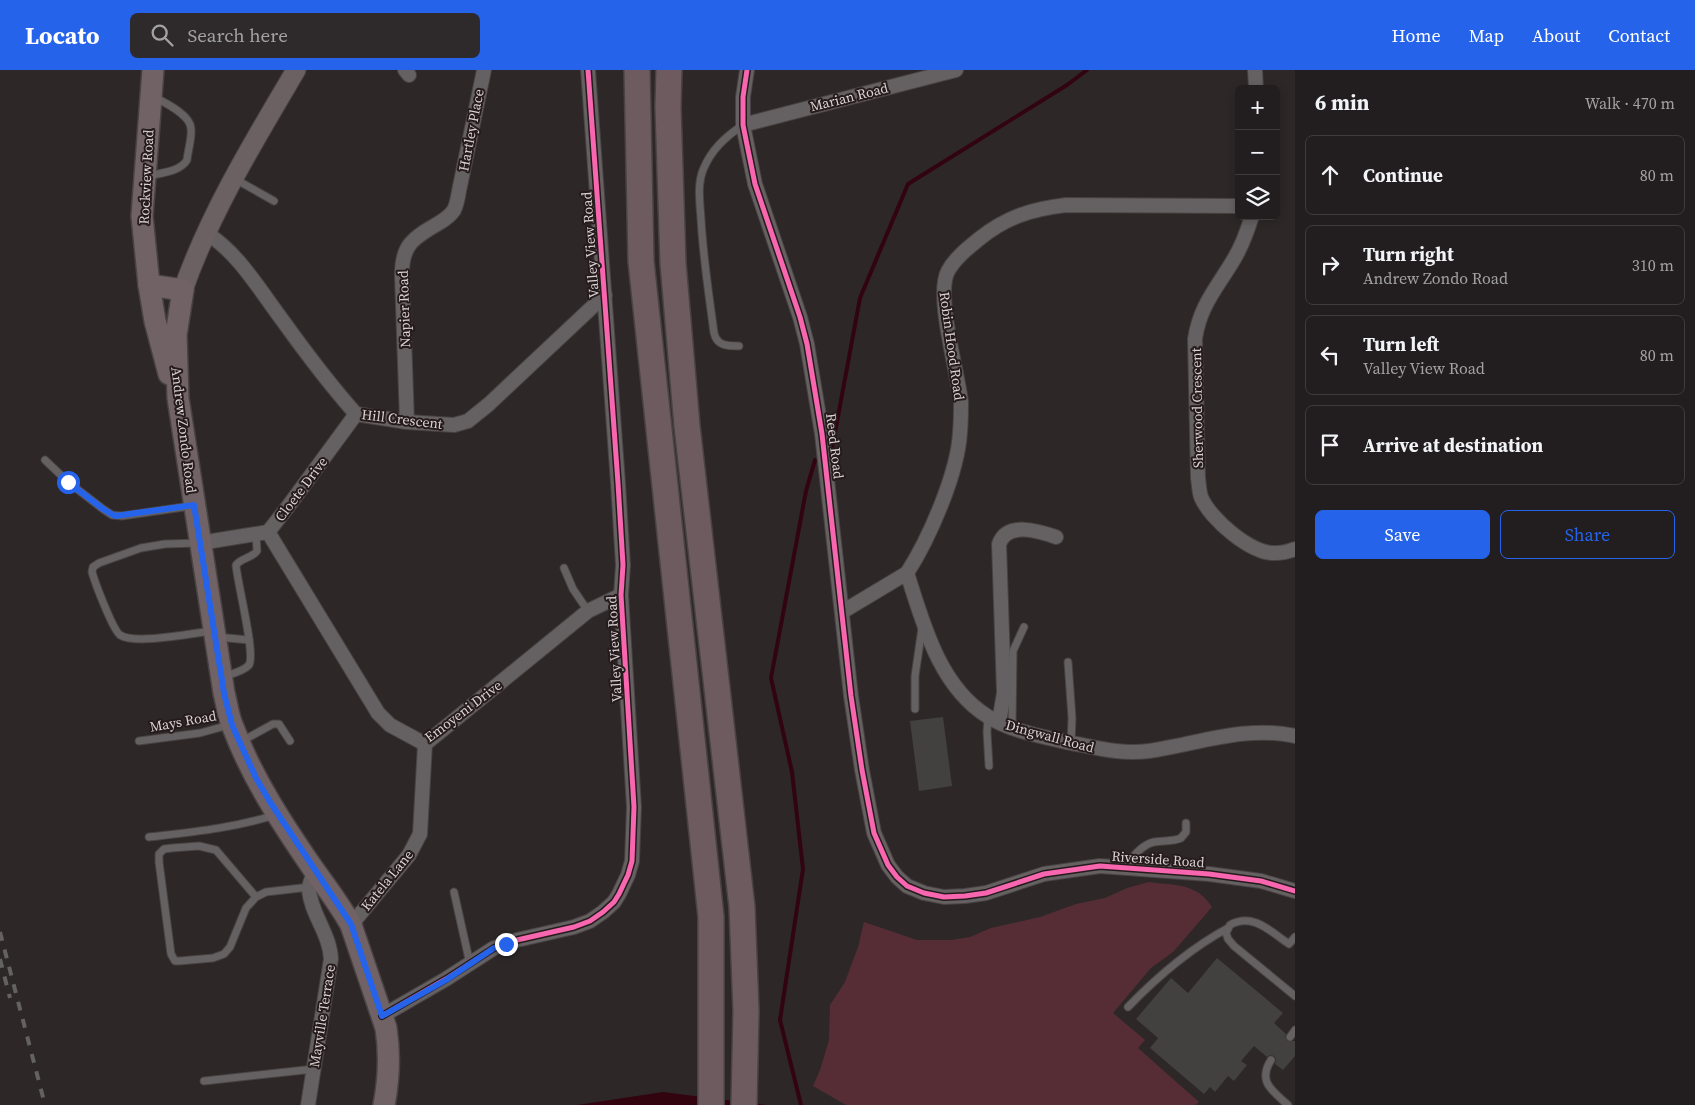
<!DOCTYPE html>
<meta charset="utf-8">
<style>
body{margin:0;font-family:"Source Serif 4",serif;background:#2e2a2b;color:#f1f3f6}
.controls{position:absolute;right:15px;top:15px;display:grid;overflow:hidden;border-radius:8px;box-shadow:0 2px 8px #0003}
.controls button{width:45px;height:45px;display:grid;place-items:center;padding:0;border:0;border-bottom:1px solid #3f3b3c;background:#221d1e;color:#f1f3f6;font:25px sans-serif}
.stop{position:absolute;width:15px;height:15px;margin:-11px;border:4px solid #2563eb;border-radius:50%;background:#fff}
.stop.end{background:#2563eb;border-color:#fff;box-shadow:0 1px 5px #0008}
.list{margin:0;padding:0;list-style:none}
h2{display:flex;justify-content:space-between;align-items:center;height:65px;margin:0;padding:0 20px;font-size:21px}
h2 small{font-size:16px;font-weight:400;color:#a2a2a4}
.list li{display:grid;grid-template-columns:32px 1fr auto;gap:15px;align-items:center;box-sizing:border-box;height:80px;margin:0 10px 10px;padding:0 10px;border:1px solid #3f3b3c;border-radius:8px}
.list b{display:block;font-size:19px;white-space:nowrap}
.list p{margin:0;font-size:16px;white-space:nowrap;color:#a2a2a4}
.list em{font-size:16px;font-style:normal;color:#a2a2a4}
.actions{display:flex;gap:10px;padding:15px 20px}
.actions a{flex:1;padding:11px 0;border:1px solid #2563eb;border-radius:8px;text-align:center;font-size:18px;color:#2563eb}
.actions .main{background:#2563eb;color:#fff}
.icon{flex:none;width:28px;height:28px;fill:none;stroke:currentColor;stroke-width:2;stroke-linecap:round;stroke-linejoin:round}
.map{position:relative;flex:none;width:1295px;height:1035px;overflow:hidden}
header{display:flex;align-items:center;gap:30px;box-sizing:border-box;height:70px;padding:0 25px;background:#2563eb;color:#fff}
header strong{font-size:24px}
nav{display:flex;gap:28px;margin-inline-start:auto;font-size:18px}
.search{width:350px;height:45px;background:#2e2a2b;display:flex;align-items:center;gap:12px;box-sizing:border-box;padding:0 18px;border-radius:8px;color:#a2a2a4;font-size:19px}
main{display:flex}
aside{flex:1;background:#221d1e}
.map>svg:first-child{display:block}
.green{fill:#572d35}
.water{fill:#32040f}
.lines{fill:none;stroke-linecap:round;stroke-linejoin:round}
.stream{stroke:#32040f;stroke-width:4}
.building{fill:#42413f}
.lane-casing{stroke:#484243;stroke-width:9}
.street-casing{stroke:#484243;stroke-width:16}
.secondary-casing{stroke:#484243;stroke-width:21}
.primary-casing{stroke:#484243;stroke-width:24}
.highway-casing{stroke:#484243;stroke-width:28}
.lane{stroke:#656061;stroke-width:7}
.street{stroke:#656061;stroke-width:14}
.secondary{stroke:#6b6163;stroke-width:19}
.primary{stroke:#716265;stroke-width:21}
.highway{stroke:#6d5b5f;stroke-width:25}
.rail{stroke:#646161;stroke-width:4;stroke-dasharray:9 9;stroke-linecap:butt}
.cycleway-casing{stroke:#261b1c;stroke-width:8}
.cycleway{stroke:#f766af;stroke-width:5}
.route{stroke:#2563eb;stroke-width:6}
.labels{text-anchor:middle;dominant-baseline:central;stroke-width:4;stroke-linejoin:round;paint-order:stroke}
.street-label{font-size:14px;fill:#d9d1d2;stroke:#261b1c}
</style>
<header>
<strong>Locato</strong>
<div class="search"><svg class="icon" aria-label="search" viewBox="0 0 24 24"><circle cx="10" cy="10" r="6"/><path d="M15 15l6 6"/></svg>Search here</div>
<nav><a>Home</a><a>Map</a><a>About</a><a>Contact</a></nav>
</header>
<main>
<div class="map">
<svg width="1295" height="1035" viewBox="0 0 1295 1035">
<rect width="100%" height="100%" fill="#2d2728"/>
<!-- green -->
<path class="green" d="M1149 812C1175 816 1196 812 1212 837L1173 882 1151 898 1113 943 1145 970 1138 978 1199 1032 1196 1035H846L813 1016 820 1000 829 970 830 935 845 912 858 877 864 852 917 870H951L970 867 991 858 1040 847 1076 834 1105 828 1127 818Z"/>
<!-- water -->
<path class="water" d="M663 1022 767 1035H545H577Z"/>
<g class="lines">
<!-- stream -->
<g class="stream">
<path d="M831 384 860 228 908 114 1067 15 1087 0"/>
<path d="M801 1035 780 950 803 799 792 702 771 608 806 421 815 390"/>
</g>
</g>
<!-- building -->
<g class="building">
<path d="M943 647 952 716 919 721 910 651Z"/>
<path d="M1217 888 1283 943 1274 953 1286 964 1285 967 1287 971H1295V986L1283 1000 1275 994 1276 989 1274 986 1270 985 1267 987 1254 976 1241 991 1247 995 1234 1011 1228 1006 1215 1022 1210 1017 1204 1024 1150 978 1158 968 1136 949 1171 908 1188 923Z"/>
</g>
<g class="lines">
<!-- lane casing -->
<g class="lane-casing">
<g id="lane">
<path d="M148 106C160 103 180 102 187 90 188 80 192 68 191 59 191 45 164 32 154 27"/>
<path d="M235 109 274 131"/>
<path d="M739 276C727 276 717 276 714 263 709 225 703 187 701 149 700 133 697 115 703 100 711 80 725 67 743 55"/>
<path d="M45 390 68 412 103 439 112 445 122 446 191 436"/>
<path d="M198 473 165 474 141 478 99 493 93 497 92 502C95 513 113 560 120 565 135 575 193 563 212 561"/>
<path d="M564 498 573 519 588 541"/>
<path d="M217 567 249 570"/>
<path d="M1068 592 1072 648 1071 673"/>
<path d="M225 606C232 604 244 601 249 595 256 584 237 512 236 495 241 488 252 488 257 481L256 464"/>
<path d="M915 639V606L922 558"/>
<path d="M988 647 987 662 989 696"/>
<path d="M1012 658 1013 581 1024 557"/>
<path d="M139 671 200 663 229 655"/>
<path d="M242 671 273 654H279L290 671"/>
<path d="M149 767C192 762 234 758 275 745"/>
<path d="M1124 798C1132 788 1141 775 1154 772 1163 770 1173 772 1181 768L1186 762V753"/>
<path d="M454 822 470 894"/>
<path d="M256 827 216 780 199 776 172 778 164 779 159 784V792L171 884 175 891H179L213 888 224 884 230 877 246 838 256 827 266 822 310 817"/>
<path d="M1295 867 1289 874C1271 862 1253 842 1230 855L1226 863 1228 869 1234 876 1295 926"/>
<path d="M1128 937C1157 907 1191 878 1228 858"/>
<path d="M1290 967 1295 960"/>
<path d="M1271 990C1257 1012 1273 1021 1288 1035"/>
<path d="M204 1011 314 999"/>
</g>
</g>
<!-- street casing -->
<g class="street-casing">
<g id="street">
<path d="M405 0 409 5"/>
<path d="M747 0 743 27V55L755 114 800 247 807 274 822 364 851 626 862 700 874 763 888 795 897 807 907 816 924 823 944 827 965 826 986 823 1044 804 1100 796 1209 804 1261 811 1295 821"/>
<path d="M1255 0 1256 19"/>
<path d="M743 55 956 0"/>
<path d="M1252 146C1247 162 1242 176 1234 189 1217 218 1200 235 1195 269L1198 408C1199 414 1199 421 1201 427 1210 449 1252 485 1276 483 1282 483 1290 481 1295 479"/>
<path d="M206 163C238 182 261 222 283 251 306 283 330 315 356 344L407 352 454 355 468 351 489 334 605 225"/>
<path d="M407 352 402 207C401 175 413 168 439 153 444 150 450 146 454 140 457 134 458 127 459 121L484 0"/>
<path d="M268 462 378 643 390 655 425 674"/>
<path d="M200 473 268 462 287 438 356 344"/>
<path d="M907 503C929 469 958 403 960 362 961 352 961 342 961 332 958 303 935 225 948 201 955 188 968 178 979 169 1006 147 1032 139 1066 135L1239 136"/>
<path d="M842 542 907 503C923 553 939 616 987 646 1010 661 1040 666 1066 672 1094 677 1120 685 1149 681 1197 674 1246 655 1295 666"/>
<path d="M999 652 1004 623 999 474C1007 451 1039 461 1056 467"/>
<path d="M425 674 588 541 621 525"/>
<path d="M351 855 409 785 420 764 425 674"/>
<path d="M382 946 446 909 494 878 517 870 574 857 590 851 603 842 614 832 619 824 628 805 632 791 634 737 621 525 623 495 618 413 588 0"/>
<path d="M308 1035 331 889C330 864 311 844 309 820 309 814 312 807 315 801"/>
</g>
</g>
<!-- secondary casing -->
<g class="secondary-casing">
<path id="secondary" d="M183 220C210 143 254 71 296 0"/>
</g>
<!-- primary casing -->
<g class="primary-casing">
<g id="primary">
<path d="M153 0 142 146 149 215 155 251 169 304"/>
<path d="M149 215 183 220 176 265 178 328 224 623C227 634 228 646 233 657 252 708 283 755 314 800 327 818 340 835 351 855L386 958C390 984 389 1009 384 1035"/>
</g>
</g>
<!-- highway casing -->
<g class="highway-casing">
<g id="highway">
<path d="M637 0 641 191 711 847V1035"/>
<path d="M669 0 668 37 673 193 687 356 742 837 746 941 744 1035"/>
</g>
</g>
<!-- lane -->
<use href="#lane" class="lane"/>
<!-- street -->
<use href="#street" class="street"/>
<!-- secondary -->
<use href="#secondary" class="secondary"/>
<!-- primary -->
<use href="#primary" class="primary"/>
<!-- highway -->
<use href="#highway" class="highway"/>
<!-- rail -->
<g class="rail">
<path d="M0 862 45 1035"/>
<path d="M0 889 10 928"/>
</g>
<!-- cycleway casing -->
<g class="cycleway-casing">
<g id="cycleway">
<path d="M747 0 743 27V55L755 114 800 247 807 274 822 364 851 626 862 700 874 763 888 795 897 807 907 816 924 823 944 827 965 826 986 823 1044 804 1100 796 1209 804 1261 811 1295 821"/>
<path d="M382 946 446 909 494 878 517 870 574 857 590 851 603 842 614 832 619 824 628 805 632 791 634 737 621 525 623 495 618 413 588 0"/>
</g>
</g>
<!-- cycleway -->
<use href="#cycleway" class="cycleway"/>
</g>
<g class="lines">
<!-- route -->
<path class="route" d="M68 412 103 439 115 446 194 435 224 623 232 655 256 708 270 732 351 854 382 946 446 910 494 878 506 874"/>
</g>
<g class="labels">
<!-- street labels -->
<g class="street-label">
<text transform="translate(849 27) rotate(-14)">Marian Road</text>
<text transform="translate(471 60) rotate(-79)">Hartley Place</text>
<text transform="translate(146 107) rotate(-87)">Rockview Road</text>
<text transform="translate(590 175) rotate(-94)">Valley View Road</text>
<text transform="translate(404 239) rotate(-92)">Napier Road</text>
<text transform="translate(952 276) rotate(82)">Robin Hood Road</text>
<text transform="translate(1197 338) rotate(-91)">Sherwood Crescent</text>
<text transform="translate(402 349) rotate(7)">Hill Crescent</text>
<text transform="translate(184 360) rotate(83)">Andrew Zondo Road</text>
<text transform="translate(835 376) rotate(83)">Reed Road</text>
<text transform="translate(301 419) rotate(-53)">Cloete Drive</text>
<text transform="translate(614 579) rotate(-93)">Valley View Road</text>
<text transform="translate(463 641) rotate(-37)">Emoyeni Drive</text>
<text transform="translate(183 651) rotate(-10)">Mays Road</text>
<text transform="translate(1050 666) rotate(15)">Dingwall Road</text>
<text transform="translate(1158 789) rotate(4)">Riverside Road</text>
<text transform="translate(387 810) rotate(-51)">Katela Lane</text>
<text transform="translate(322 946) rotate(-81)">Mayville Terrace</text>
</g>
</g>
</svg>
<div class="controls">
<button>+</button>
<button>−</button>
<button><svg class="icon" aria-label="layers" viewBox="0 0 24 24"><path d="M12 4l9 5-9 5-9-5zM3 14l9 5 9-5"/></svg></button>
</div>
<div class="stop" style="left:68px;top:412px"></div>
<div class="stop end" style="left:506px;top:874px"></div>
</div>
<aside>
<h2>6 min<small>Walk · 470 m</small></h2>
<ul class="list">
<li><svg class="icon" aria-label="ahead" viewBox="0 0 24 24"><path d="M12 20V5M6 11l6-6 6 6"/></svg><div><b>Continue</b></div><em>80 m</em></li>
<li><svg class="icon" aria-label="right" viewBox="0 0 24 24"><path d="M7 20v-9h11M14 6l5 5-5 5"/></svg><div><b>Turn right</b><p>Andrew Zondo Road</p></div><em>310 m</em></li>
<li><svg class="icon" aria-label="left" viewBox="0 0 24 24"><path d="M17 20v-9H6M10 6l-5 5 5 5"/></svg><div><b>Turn left</b><p>Valley View Road</p></div><em>80 m</em></li>
<li><svg class="icon" aria-label="arrive" viewBox="0 0 24 24"><path d="M6 21V4h12l-3 4 3 4H6"/></svg><div><b>Arrive at destination</b></div></li>
</ul>
<div class="actions"><a class="main">Save</a><a>Share</a></div>
</aside>
</main>
